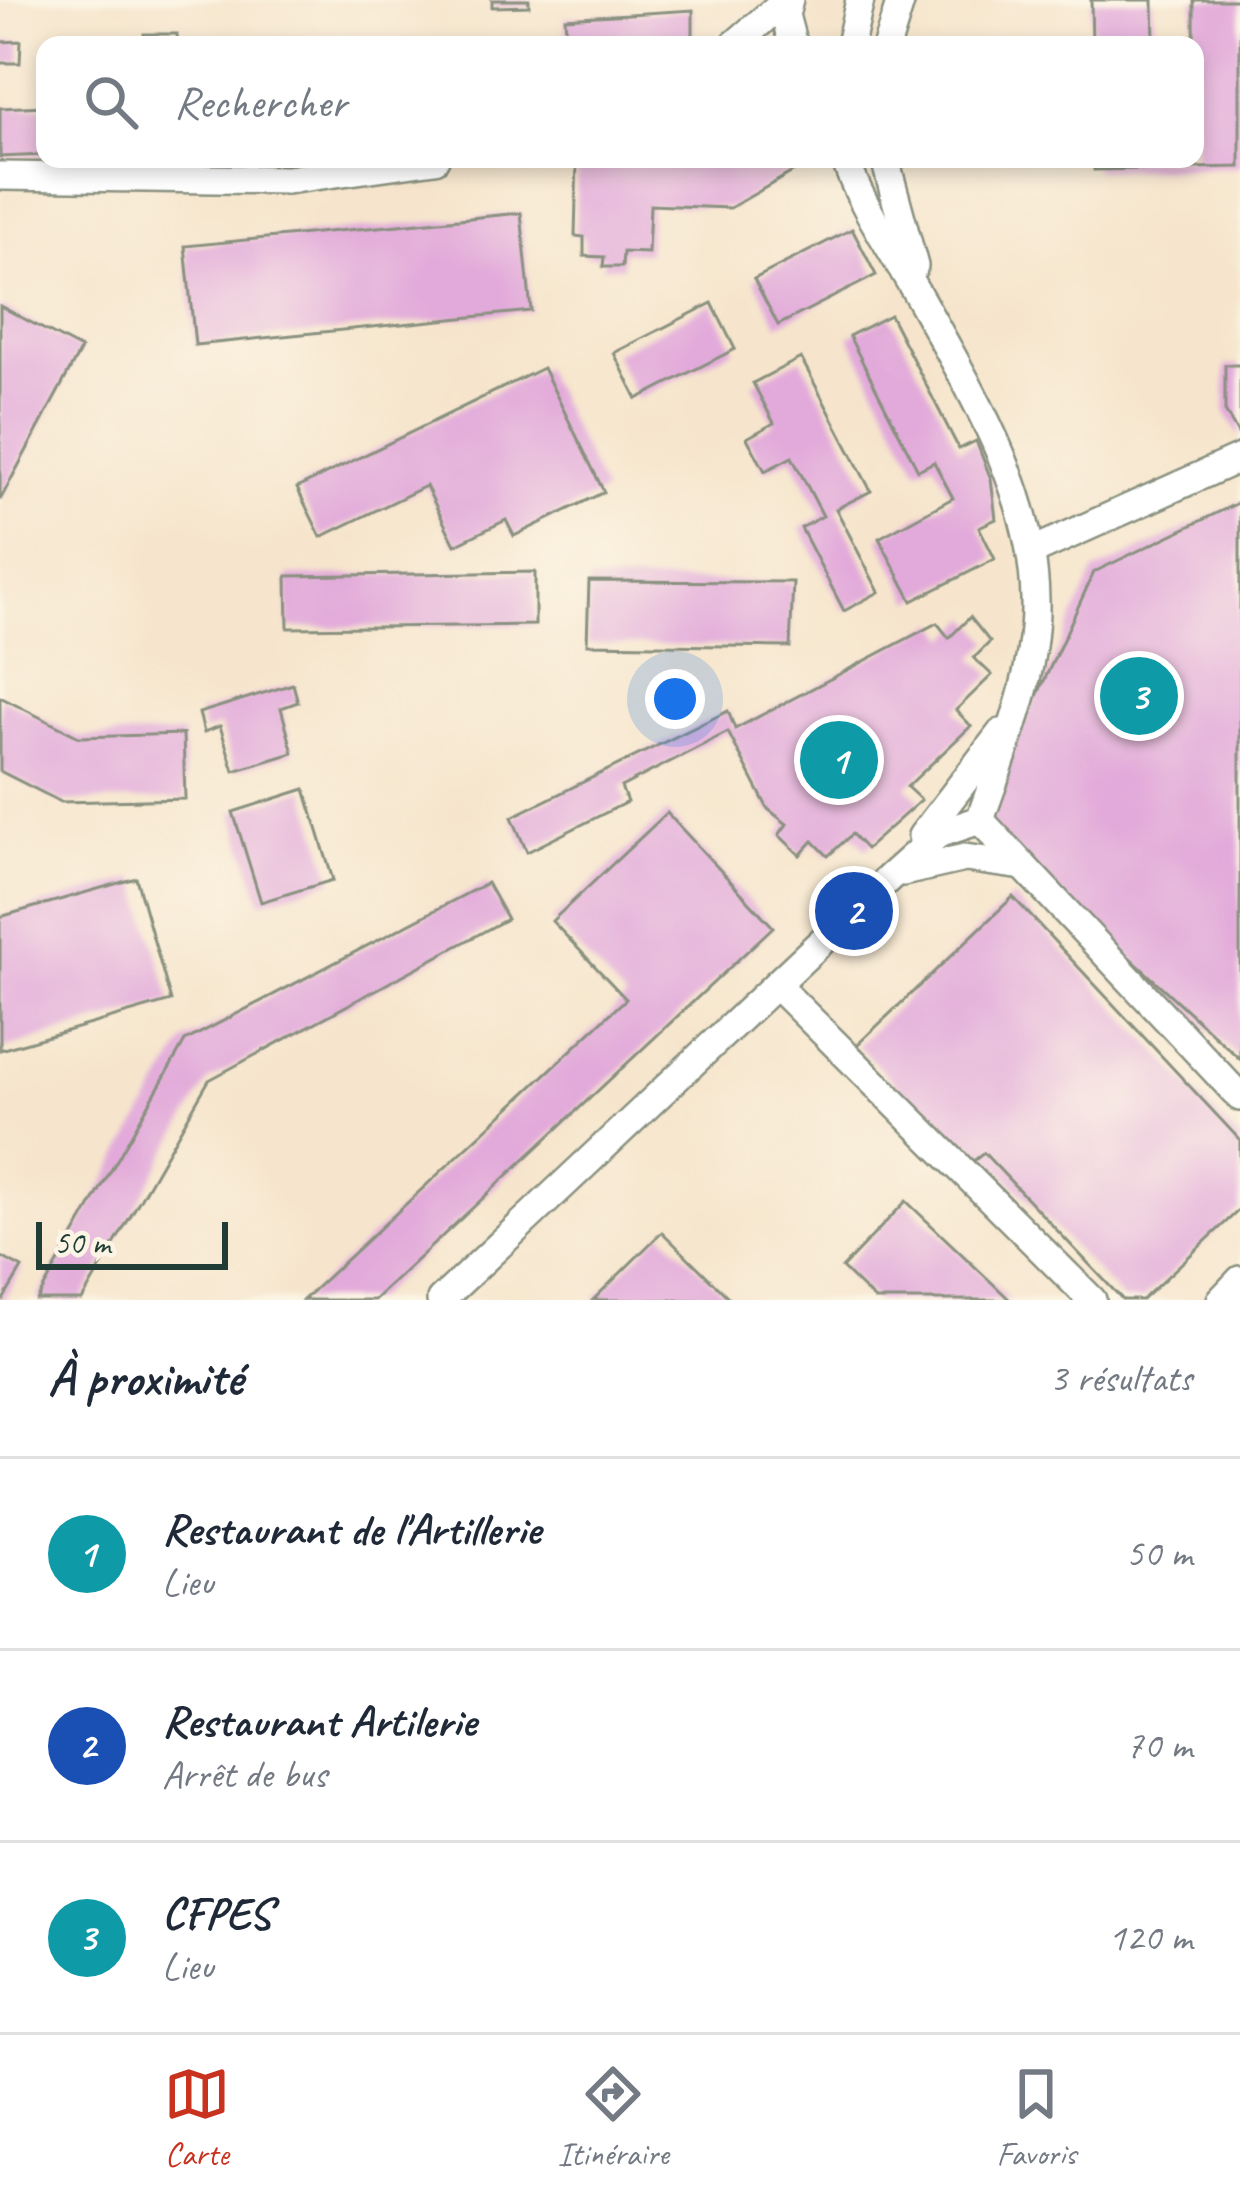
<!DOCTYPE html>
<html lang="fr">
<meta charset="utf-8">
<style>
body{margin:0;font-family:Caveat,sans-serif;background:#f6f6f7;color:#1f2937}
.scale{position:absolute;left:36px;bottom:30px;width:192px;box-sizing:border-box;padding-left:12px;border:6px solid #1f3d34;border-top:0;font-size:33px;line-height:42px;white-space:nowrap;color:#1f3d34;-webkit-text-stroke:9px #fcf5e5;paint-order:stroke}
.you{position:absolute;left:675px;top:699px;width:42px;height:42px;margin:-30px;border:9px solid #fff;border-radius:50%;background:#1a73e8;box-shadow:0 0 0 18px #1a73e833}
.badge{display:grid;place-items:center;width:78px;height:78px;border-radius:50%;background:#c8321e;color:#fff;font-size:39px;font-weight:700}
.pin{position:absolute;translate:-50% -50%;border:6px solid #fff;box-shadow:0 3px 12px #0006}
.list{margin:0;padding:0;list-style:none}
h2{display:flex;justify-content:space-between;align-items:center;height:156px;margin:0;padding:0 48px;font-size:51px}
h2 small{font-size:39px;font-weight:400;color:#747a83}
.list li{display:grid;grid-template-columns:78px 1fr auto;gap:36px;align-items:center;box-sizing:border-box;height:192px;padding:0 48px;border-top:3px solid #e0e1e3}
.list b{display:block;font-size:45px;white-space:nowrap}
.list p{margin:0;font-size:39px;white-space:nowrap;color:#747a83}
.list em{font-size:39px;font-style:normal;color:#747a83}
.icon{flex:none;width:66px;height:66px;fill:none;stroke:currentColor;stroke-width:2;stroke-linecap:round;stroke-linejoin:round}
.map{position:relative;flex:none;width:1240px;height:1300px;overflow:hidden}
.search{position:absolute;background:#fff;box-shadow:0 6px 18px #0003;left:36px;right:36px;top:36px;height:132px;display:flex;align-items:center;gap:30px;box-sizing:border-box;padding:0 42px;border-radius:24px;color:#747a83;font-size:45px}
.sheet{height:732px;background:#fff}
nav{display:flex;justify-content:space-around;align-items:center;box-sizing:border-box;height:168px;border-top:3px solid #e0e1e3;background:#fff;font-size:33px;color:#747a83}
nav a{display:grid;justify-items:center;gap:6px}
nav .on{color:#c8321e}
.map>svg:first-child{display:block}
.building{fill:#e2aada}
.lines{fill:none;stroke-linecap:round;stroke-linejoin:round}
.minor-casing{stroke:#8a9180;stroke-width:32}
.minor{stroke:#fff;stroke-width:27}
</style>
<div class="map">
<svg width="1240" height="1300" viewBox="0 0 1240 1300">
<rect width="100%" height="100%" fill="#fcf5e5"/>
<filter id="ink" filterUnits="userSpaceOnUse"><feTurbulence type="fractalNoise" baseFrequency=".00833" numOctaves="2"/><feDisplacementMap in="SourceGraphic" scale="24" xChannelSelector="R" yChannelSelector="G"/><feConvolveMatrix kernelMatrix="1 2 1 2 8 2 1 2 1" color-interpolation-filters="sRGB"/></filter>
<filter id="wash" filterUnits="userSpaceOnUse"><feTurbulence type="fractalNoise" baseFrequency=".004" numOctaves="4" result="noise"/><feDisplacementMap in="SourceGraphic" scale="48" xChannelSelector="R" yChannelSelector="G"/><feGaussianBlur stdDeviation="2.7" result="paint"/><feColorMatrix in="noise" values="0 0 0 0 0 0 0 0 0 0 0 0 0 0 0 0 0 1.4 0 .05"/><feComposite in="paint" operator="in"/></filter>
<g filter="url(#wash)">
<rect width="100%" height="100%" fill="#f6e5cc"/>
<g id="blocks">
<!-- building -->
<g class="building">
<path d="M492 0H529V6L492 7Z"/>
<path d="M1091 0H1153L1154 45H1092Z"/>
<path d="M1194 0H1240V167L1094 170V159H1195Z"/>
<path d="M693 10V45H567L565 18Z"/>
<path d="M144 34H177L178 45H144Z"/>
<path d="M21 41 20 63H0V42Z"/>
<path d="M45 106V155L0 157V108Z"/>
<path d="M577 159H815L730 208 650 205 648 253 623 252 622 267H603L604 257 584 256V237L575 236Z"/>
<path d="M521 213 531 311 195 345 185 246Z"/>
<path d="M852 229 876 275 778 325 754 279Z"/>
<path d="M712 303 735 349 637 399 614 353Z"/>
<path d="M0 306 81 349 0 500Z"/>
<path d="M890 315 959 449 976 441 991 479 996 519 979 527 995 559 912 601 879 538 953 498 934 462 918 470 849 336Z"/>
<path d="M801 358 871 491 836 509 879 592 844 611 801 528 823 516 792 457 765 471 747 438 774 423 753 383Z"/>
<path d="M1225 365H1240V437L1225 411Z"/>
<path d="M543 368 604 492 514 536 506 520 455 545 426 486 321 537 297 488Z"/>
<path d="M1240 502V1059L980 820 1094 572Z"/>
<path d="M535 572V625L288 628 287 576Z"/>
<path d="M589 581 793 582 790 647 587 644Z"/>
<path d="M970 617 990 642 974 658 992 675 956 710 971 726 907 787 921 800 866 849 852 834 828 856 813 841 800 855 779 835 787 824 768 809 728 732 621 787 627 802 527 852 512 817 728 711 735 729 937 623 949 638Z"/>
<path d="M293 684 298 702 281 708 293 753 234 771 220 726 204 732 199 713Z"/>
<path d="M0 697 79 737 183 734 185 799 61 802 0 771Z"/>
<path d="M305 789 333 880 261 902 233 812Z"/>
<path d="M667 813 773 927 374 1300H303L626 999 552 921Z"/>
<path d="M136 878 171 1001 0 1050V917Z"/>
<path d="M487 883 507 919 209 1080 82 1300H37L185 1041Z"/>
<path d="M1013 897 1240 1140V1209L1142 1300H1123L984 1153 972 1162 857 1045Z"/>
<path d="M906 1201 1010 1300H875L842 1268Z"/>
<path d="M662 1232 731 1300H593Z"/>
<path d="M0 1256 22 1268 3 1300H0Z"/>
</g>
</g>
</g>
<g filter="url(#ink)">
<use href="#blocks" fill-opacity="0" stroke="#8a9180" stroke-width="3"/>
<g class="lines">
<!-- minor casing -->
<g class="minor-casing">
<g id="minor">
<path d="M789 0 785 15 793 45"/>
<path d="M734 45 786 0"/>
<path d="M850 45 860 0"/>
<path d="M887 45 901 0"/>
<path d="M846 159C852 191 905 271 923 304 973 394 1033 493 1035 599 1037 675 1004 750 980 820"/>
<path d="M885 159 914 266"/>
<path d="M0 176 287 180 435 159"/>
<path d="M1031 552 1240 458"/>
<path d="M980 820 1240 1097"/>
<path d="M922 836 1001 733"/>
<path d="M903 872 965 858 1023 866"/>
<path d="M776 985 1092 1300"/>
<path d="M441 1300 890 877 938 834 980 820"/>
<path d="M1221 1300 1240 1280"/>
</g>
</g>
<!-- minor -->
<use href="#minor" class="minor"/>
</g>
</g>
</svg>
<div class="scale">50 m</div>
<div class="you"></div>
<div class="pin badge" style="left:839px;top:760px;background:#0f9aa8">1</div>
<div class="pin badge" style="left:854px;top:911px;background:#1a4fb4">2</div>
<div class="pin badge" style="left:1139px;top:696px;background:#0f9aa8">3</div>
<div class="search"><svg class="icon" aria-label="search" viewBox="0 0 24 24"><circle cx="10" cy="10" r="6"/><path d="M15 15l6 6"/></svg>Rechercher</div>
</div>
<section class="sheet">
<h2>À proximité<small>3 résultats</small></h2>
<ul class="list">
<li><span class="badge" style="background:#0f9aa8">1</span><div><b>Restaurant de l'Artillerie</b><p>Lieu</p></div><em>50 m</em></li>
<li><span class="badge" style="background:#1a4fb4">2</span><div><b>Restaurant Artilerie</b><p>Arrêt de bus</p></div><em>70 m</em></li>
<li><span class="badge" style="background:#0f9aa8">3</span><div><b>CFPES</b><p>Lieu</p></div><em>120 m</em></li>
</ul>
</section>
<nav>
<a class="on"><svg class="icon" aria-label="map" viewBox="0 0 24 24"><path d="M3 6l6-2 6 2 6-2v14l-6 2-6-2-6 2zM9 4v14M15 6v14"/></svg>Carte</a>
<a><svg class="icon" aria-label="directions" viewBox="0 0 24 24"><path d="M12 3l9 9-9 9-9-9zM9 14v-3h6M13 9l2 2-2 2"/></svg>Itinéraire</a>
<a><svg class="icon" aria-label="saved" viewBox="0 0 24 24"><path d="M7 4h10v16l-5-4-5 4z"/></svg>Favoris</a>
</nav>
